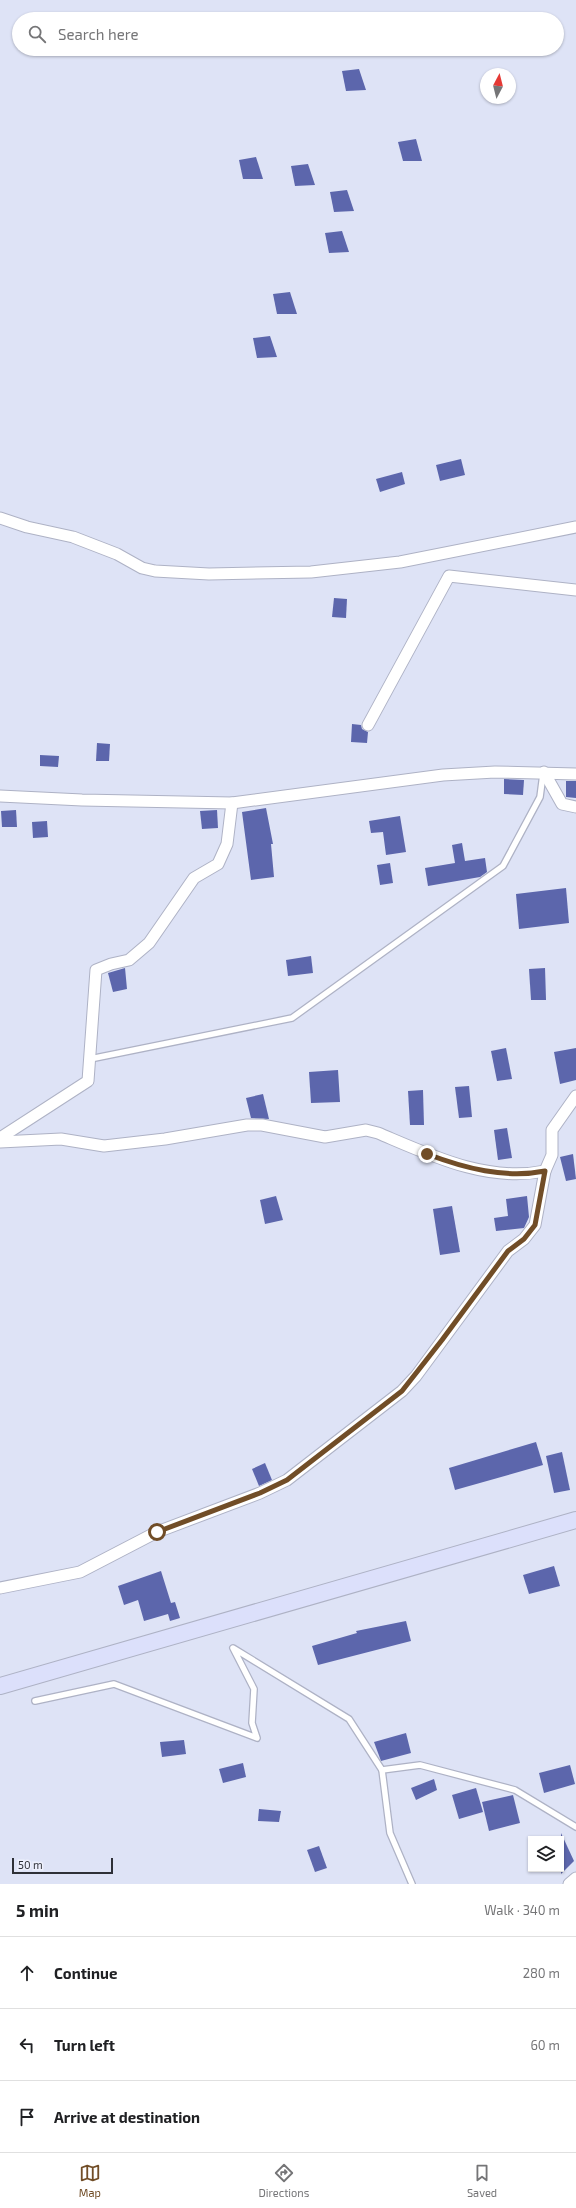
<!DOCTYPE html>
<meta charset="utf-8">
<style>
body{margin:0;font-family:"Exo 2",sans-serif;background:#f2f2f2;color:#202124}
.controls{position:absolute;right:12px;bottom:12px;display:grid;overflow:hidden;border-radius:0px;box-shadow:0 1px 3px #0004}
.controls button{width:36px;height:36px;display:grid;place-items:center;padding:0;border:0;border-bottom:1px solid #e0e0e0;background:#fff;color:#202124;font:20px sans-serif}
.compass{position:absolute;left:480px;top:68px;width:36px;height:36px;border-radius:50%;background:#fff;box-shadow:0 1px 3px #0004;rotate:7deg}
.scale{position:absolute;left:12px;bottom:10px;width:101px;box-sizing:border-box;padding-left:4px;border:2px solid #2e3037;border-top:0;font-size:11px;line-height:14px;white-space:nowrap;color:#2e3037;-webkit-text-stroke:3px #eef0fc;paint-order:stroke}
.stop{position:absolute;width:12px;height:12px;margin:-9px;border:3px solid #714d27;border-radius:50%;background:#fff}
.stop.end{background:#714d27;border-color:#fff;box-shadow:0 1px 4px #0008}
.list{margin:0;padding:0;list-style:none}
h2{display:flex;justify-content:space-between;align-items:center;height:52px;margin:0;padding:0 16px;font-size:17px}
h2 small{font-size:13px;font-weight:400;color:#757577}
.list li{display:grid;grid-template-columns:26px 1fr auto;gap:12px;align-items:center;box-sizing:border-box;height:72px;padding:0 16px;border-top:1px solid #e0e0e0}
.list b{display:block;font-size:15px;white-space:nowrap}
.list em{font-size:13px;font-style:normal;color:#757577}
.icon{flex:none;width:22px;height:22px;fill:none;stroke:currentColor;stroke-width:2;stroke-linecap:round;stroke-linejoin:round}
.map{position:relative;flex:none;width:576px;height:1884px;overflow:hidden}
.search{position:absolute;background:#fff;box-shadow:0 1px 3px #0004;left:12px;right:12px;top:12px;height:44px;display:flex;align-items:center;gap:10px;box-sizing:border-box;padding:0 14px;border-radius:22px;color:#757577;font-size:15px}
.sheet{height:268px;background:#fff}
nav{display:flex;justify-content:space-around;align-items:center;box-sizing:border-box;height:56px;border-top:1px solid #e0e0e0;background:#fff;font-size:11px;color:#757577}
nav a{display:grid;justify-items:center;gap:2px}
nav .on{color:#714d27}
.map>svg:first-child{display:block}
.building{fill:#5c66ac}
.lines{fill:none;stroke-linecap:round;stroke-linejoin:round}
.lane-casing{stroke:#aeb2c5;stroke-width:8}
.street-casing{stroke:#aeb2c5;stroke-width:13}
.secondary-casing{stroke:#aeb2c5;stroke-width:18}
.lane{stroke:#fff;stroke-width:5.5}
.street{stroke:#fff;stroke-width:11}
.secondary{stroke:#dce0fb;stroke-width:16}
.route{stroke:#714d27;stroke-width:5}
</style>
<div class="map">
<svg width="576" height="1884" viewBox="0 0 576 1884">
<rect width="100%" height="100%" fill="#dee3f6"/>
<!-- building -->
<g class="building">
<path d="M359 69 366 90 346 91 342 71Z"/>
<path d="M416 139 422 161H403L398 142Z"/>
<path d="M256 157 263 179H243L239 160Z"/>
<path d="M308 164 315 185 295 186 291 166Z"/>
<path d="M347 190 354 211 334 212 330 192Z"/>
<path d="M342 231 349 252 329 253 325 233Z"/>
<path d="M290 292 297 314H277L273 294Z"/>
<path d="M270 336 277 357 257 358 253 338Z"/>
<path d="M461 459 465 475 440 481 436 465Z"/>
<path d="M402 472 405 484 380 492 376 479Z"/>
<path d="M334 598 347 599 346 618 332 617Z"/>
<path d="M352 724 361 725 362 729 368 732 367 743 351 742Z"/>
<path d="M97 743 110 744 109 761H96Z"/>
<path d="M40 755 59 756 58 767 40 766Z"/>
<path d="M504 779 524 780 523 795 504 794Z"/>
<path d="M566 781H576V798L566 797Z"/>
<path d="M266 808 273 844H271L274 877 251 880 242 812Z"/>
<path d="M16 810 17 827H2L1 811Z"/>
<path d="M217 810 218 828 202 829 200 811Z"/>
<path d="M400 816 406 852 386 855 383 832 371 833 369 821Z"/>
<path d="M47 821 48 837 33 838 32 822Z"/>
<path d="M462 843 465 861 485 858 487 872 480 877 428 886 425 868 455 863 452 845Z"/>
<path d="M390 863 393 883 380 885 377 865Z"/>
<path d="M566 888 569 923 519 929 516 894Z"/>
<path d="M311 956 313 973 288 976 286 960Z"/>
<path d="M125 968 127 989 113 992 108 973Z"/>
<path d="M545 968 546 1000H531L529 969Z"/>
<path d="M506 1048 512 1079 497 1081 491 1051Z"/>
<path d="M576 1048V1080L560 1084 554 1052Z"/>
<path d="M338 1070 340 1102 311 1103 309 1072Z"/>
<path d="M469 1086 472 1117 459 1118 455 1087Z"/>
<path d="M423 1090 424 1125H410L408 1091Z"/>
<path d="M263 1094 269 1119 251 1118 246 1098Z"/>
<path d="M507 1128 512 1158 498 1160 494 1130Z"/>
<path d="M573 1154 576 1179 566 1181 560 1157Z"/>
<path d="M276 1196 283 1220 265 1224 260 1200Z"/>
<path d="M527 1196 529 1217 524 1228 496 1231 494 1218 508 1216 506 1199Z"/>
<path d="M452 1206 460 1252 440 1255 433 1209Z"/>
<path d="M536 1442 543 1465 455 1490 449 1468Z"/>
<path d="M562 1452 570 1490 554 1493 546 1456Z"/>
<path d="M265 1463 272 1480 259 1486 252 1469Z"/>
<path d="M554 1566 560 1586 529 1594 523 1575Z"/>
<path d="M161 1571 171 1603 175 1602 180 1618 170 1621 168 1614 144 1621 138 1600 124 1605 118 1586Z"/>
<path d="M406 1621 411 1641 318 1665 312 1646 357 1633 356 1631Z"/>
<path d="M406 1733 411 1753 381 1761 374 1742Z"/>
<path d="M184 1740 186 1754 162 1757 160 1742Z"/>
<path d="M243 1763 246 1777 223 1783 219 1769Z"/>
<path d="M570 1765 575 1784 544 1793 539 1773Z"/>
<path d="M434 1779 437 1790 416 1800 411 1788Z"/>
<path d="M476 1788 483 1812 459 1819 452 1795Z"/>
<path d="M513 1795 520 1823 489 1831 482 1802Z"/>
<path d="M259 1809 281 1811 279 1822 258 1821Z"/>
<path d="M561 1833 574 1861 561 1874Z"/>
<path d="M319 1846 327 1868 315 1872 307 1850Z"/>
</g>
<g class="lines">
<!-- lane casing -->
<g class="lane-casing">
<g id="lane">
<path d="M90 1059 292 1018 503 866 540 797 543 774"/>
<path d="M35 1701 114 1684 257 1738 252 1723 254 1689 233 1648 349 1719 382 1770"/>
<path d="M412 1884 390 1833 382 1770 420 1765 515 1790 576 1827"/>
</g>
</g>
<!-- street casing -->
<g class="street-casing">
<g id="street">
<path d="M0 518 27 527 73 537 117 554 142 568 155 571 209 574 311 572 400 562 576 527"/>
<path d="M368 725 449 576 576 590"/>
<path d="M544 772 562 804 576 807"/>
<path d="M0 796 82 800 232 803 443 775 495 772 576 774"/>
<path d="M0 1138 88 1081 96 970 111 964 129 960 149 943 194 878 218 864 227 844 232 803"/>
<path d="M0 1142 61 1139 104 1146 165 1139 247 1125H262L325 1137 366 1130 378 1133C430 1155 487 1183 545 1171L552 1155V1130L576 1096"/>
<path d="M0 1588 80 1572 157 1532 260 1493 287 1480 402 1391 416 1376 508 1251 524 1239 535 1225 545 1171"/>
<path d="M569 1884 576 1878"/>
</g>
</g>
<!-- secondary casing -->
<g class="secondary-casing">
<path id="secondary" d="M0 1686 576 1520"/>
</g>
<!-- lane -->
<use href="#lane" class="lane"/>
<!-- street -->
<use href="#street" class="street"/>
<!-- secondary -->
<use href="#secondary" class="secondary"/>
</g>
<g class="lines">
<!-- route -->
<path class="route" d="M157 1532 260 1493 287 1480 402 1391 442 1340 508 1251 524 1239 535 1225 545 1171C505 1179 464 1168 427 1154"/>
</g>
</svg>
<div class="controls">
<button><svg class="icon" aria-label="layers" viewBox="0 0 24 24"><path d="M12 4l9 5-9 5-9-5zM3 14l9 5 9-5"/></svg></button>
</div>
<svg class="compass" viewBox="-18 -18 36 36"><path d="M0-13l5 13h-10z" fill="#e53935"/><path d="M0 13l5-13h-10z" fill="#757577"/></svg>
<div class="scale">50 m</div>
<div class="stop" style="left:157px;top:1532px"></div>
<div class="stop end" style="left:427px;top:1154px"></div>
<div class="search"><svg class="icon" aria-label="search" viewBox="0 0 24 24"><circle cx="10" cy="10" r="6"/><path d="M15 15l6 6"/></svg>Search here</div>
</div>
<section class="sheet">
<h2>5 min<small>Walk · 340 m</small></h2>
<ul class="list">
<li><svg class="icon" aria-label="ahead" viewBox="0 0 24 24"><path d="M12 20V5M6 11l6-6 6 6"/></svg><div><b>Continue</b></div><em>280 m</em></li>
<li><svg class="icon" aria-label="left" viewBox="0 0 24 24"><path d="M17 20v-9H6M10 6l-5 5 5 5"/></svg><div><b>Turn left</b></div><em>60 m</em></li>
<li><svg class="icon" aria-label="arrive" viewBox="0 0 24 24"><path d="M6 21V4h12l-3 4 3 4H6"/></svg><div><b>Arrive at destination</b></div></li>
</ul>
</section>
<nav>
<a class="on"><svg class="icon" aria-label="map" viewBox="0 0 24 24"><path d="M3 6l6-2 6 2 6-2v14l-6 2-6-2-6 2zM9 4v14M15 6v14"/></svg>Map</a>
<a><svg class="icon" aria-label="directions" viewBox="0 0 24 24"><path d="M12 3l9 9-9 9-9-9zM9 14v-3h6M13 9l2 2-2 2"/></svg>Directions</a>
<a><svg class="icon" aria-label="saved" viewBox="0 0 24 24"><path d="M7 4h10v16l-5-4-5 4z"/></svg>Saved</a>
</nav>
